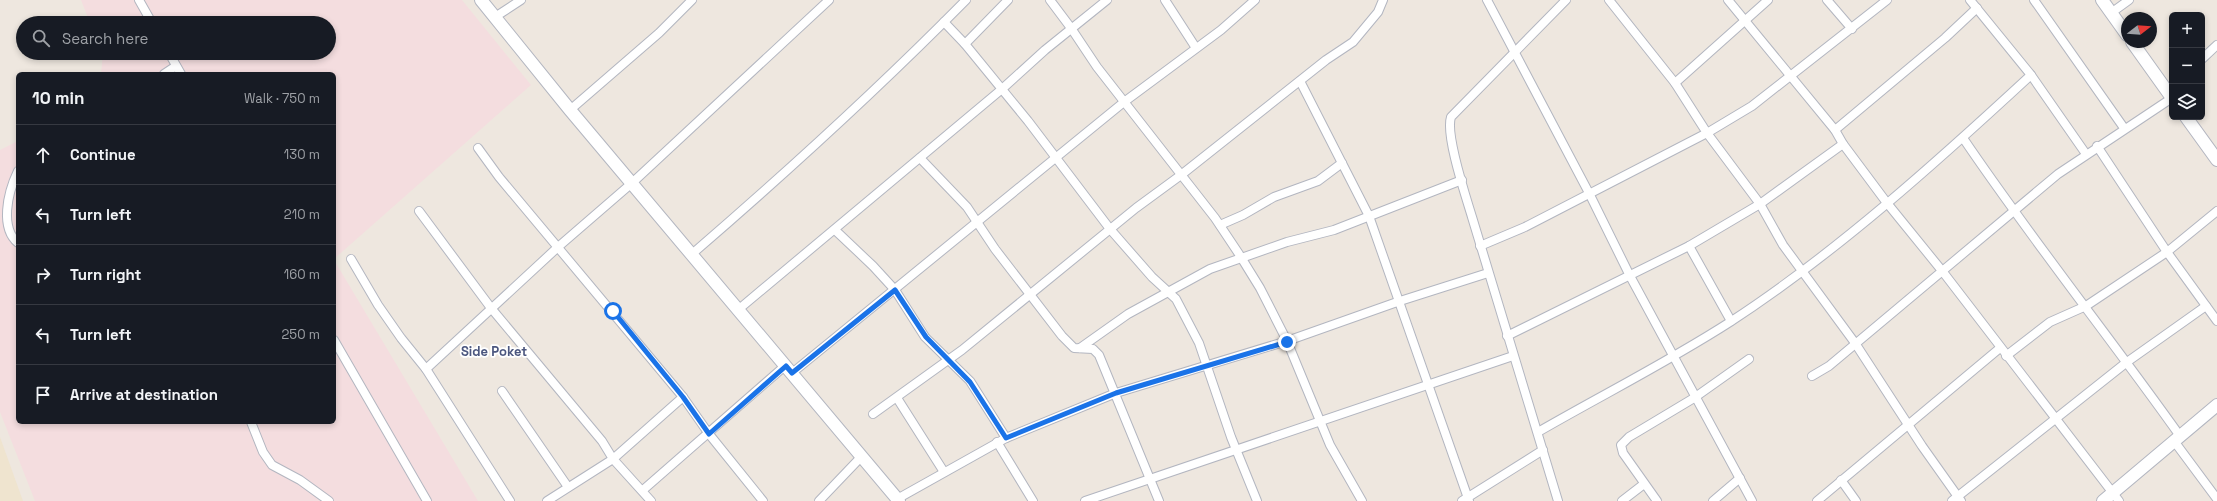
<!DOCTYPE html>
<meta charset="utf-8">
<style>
body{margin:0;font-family:"Space Grotesk",sans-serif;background:#20242c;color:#f1f3f6}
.controls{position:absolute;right:12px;top:12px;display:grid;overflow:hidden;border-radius:6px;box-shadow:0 2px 6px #0003}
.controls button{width:36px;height:36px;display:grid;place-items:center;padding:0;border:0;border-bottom:1px solid #363941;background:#171b24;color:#f1f3f6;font:20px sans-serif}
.compass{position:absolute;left:2121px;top:12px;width:36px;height:36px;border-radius:50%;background:#171b24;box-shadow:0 2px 6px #0003;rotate:73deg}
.stop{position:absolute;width:12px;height:12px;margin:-9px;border:3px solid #1a73e8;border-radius:50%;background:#fff}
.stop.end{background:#1a73e8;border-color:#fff;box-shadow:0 1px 4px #0008}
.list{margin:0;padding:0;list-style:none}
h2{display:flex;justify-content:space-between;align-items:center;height:52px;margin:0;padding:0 16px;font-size:17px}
h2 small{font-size:13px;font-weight:400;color:#9ea1a6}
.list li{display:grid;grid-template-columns:26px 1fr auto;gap:12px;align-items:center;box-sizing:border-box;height:60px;padding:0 16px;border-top:1px solid #363941}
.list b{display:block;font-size:15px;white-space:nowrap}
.list em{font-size:13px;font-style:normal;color:#9ea1a6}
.icon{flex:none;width:22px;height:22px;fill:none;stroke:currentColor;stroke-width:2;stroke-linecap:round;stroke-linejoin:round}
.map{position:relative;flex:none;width:2217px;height:501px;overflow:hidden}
.search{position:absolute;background:#171b24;box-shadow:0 2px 6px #0003;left:16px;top:16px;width:320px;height:44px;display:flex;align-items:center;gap:10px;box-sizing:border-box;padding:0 14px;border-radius:22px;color:#9ea1a6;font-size:15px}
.panel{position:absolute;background:#171b24;box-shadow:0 2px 6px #0003;left:16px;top:72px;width:320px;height:352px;border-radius:6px}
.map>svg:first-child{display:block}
.education{fill:#efe4cf}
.medical{fill:#f4dddf}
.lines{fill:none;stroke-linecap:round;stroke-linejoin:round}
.street-casing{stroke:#b3b6c0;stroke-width:10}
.secondary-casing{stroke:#b3b6c0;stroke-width:14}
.street{stroke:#fff;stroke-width:8}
.secondary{stroke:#fff;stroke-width:12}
.route{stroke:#1a73e8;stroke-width:5}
.labels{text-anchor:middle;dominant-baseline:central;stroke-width:3.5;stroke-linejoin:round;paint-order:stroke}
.neighbourhood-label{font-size:13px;font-weight:bold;fill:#4c577f;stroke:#fff}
</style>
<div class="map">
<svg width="2217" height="501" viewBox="0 0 2217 501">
<rect width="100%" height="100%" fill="#eee7df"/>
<!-- education -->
<path class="education" d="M0 437 23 501H0Z"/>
<!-- medical -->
<g class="medical">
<path d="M81 0H462L531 85 334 259V74H101L103 53H329V23H90Z"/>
<path d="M18 141V422H334V260L478 501H35L0 412V150Z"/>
</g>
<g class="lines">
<!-- street casing -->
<g class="street-casing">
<g id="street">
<path d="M139 0 152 23"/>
<path d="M1050 0 1071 28 1097 67 1215 218 1239 254 1260 288 1287 341 1330 445 1362 501"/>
<path d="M1165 0 1196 48"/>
<path d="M1487 0 1589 193 1630 276 1752 501"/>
<path d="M1609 0 1675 83 1707 133 1760 204 1783 245 1855 343 1922 446 1961 501"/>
<path d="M1728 0 1835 130 1843 144 1887 203 1943 272 2119 501"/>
<path d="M1827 0 1852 29"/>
<path d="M1970 0 2031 75 2086 154"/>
<path d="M2034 0 2124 128"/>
<path d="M2111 13 2129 0"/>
<path d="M495 17 521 0"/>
<path d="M944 22 965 44 1028 121 1110 229 1152 277 1176 299 1199 343 1231 437 1257 501"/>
<path d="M965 44 1008 0"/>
<path d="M169 53 181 74"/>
<path d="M2202 59 2217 45"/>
<path d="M164 74 176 66"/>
<path d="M1300 81 1369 216 1469 501"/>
<path d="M1675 83 1768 0"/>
<path d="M570 110 659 33 692 0"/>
<path d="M1835 130 1945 38 1977 8"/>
<path d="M1963 138C2032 240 2109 336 2180 436"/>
<path d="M2097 146 2167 252 2217 321"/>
<path d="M478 148 499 177 683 397 613 459 547 501"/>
<path d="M920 158 967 207 995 249 1062 336 1074 348 1093 349 1099 355 1159 501"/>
<path d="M18 171C7 194 0 228 18 243"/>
<path d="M419 211 491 308 602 441 613 459 651 501"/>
<path d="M1220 225 1243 215 1274 197 1318 181 1342 163"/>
<path d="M835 230 873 266 895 290 925 337 970 381 1006 438"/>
<path d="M1480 246 1525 227 1707 133 1752 106 1887 0"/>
<path d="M1689 246 1731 321"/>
<path d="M692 254C786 173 879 88 966 0"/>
<path d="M351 259 378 305 401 338 426 369 510 501"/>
<path d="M739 309 1002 89 1045 50 1107 0"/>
<path d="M1507 336 1689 246 1760 204 1843 144"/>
<path d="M334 340 427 501"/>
<path d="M1080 348 1128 314 1210 269 1287 242 1334 230 1462 180"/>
<path d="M2006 356 2050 322 2086 306 2167 252 2217 211"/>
<path d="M426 369 558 247 632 183 829 0"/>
<path d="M792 373 1124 102 1221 30 1255 0"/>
<path d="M1812 376 1829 366 2058 174 2172 98"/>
<path d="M502 391 568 487"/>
<path d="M683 397 709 434 763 501"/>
<path d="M897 398 944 472"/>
<path d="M873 414 962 350 1136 208 1181 175 1326 60 1353 42 1378 12 1383 0"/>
<path d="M251 422 263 452 272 465 300 480 329 501"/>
<path d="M1538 432C1602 395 1668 362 1730 322 1836 253 1938 161 2031 75"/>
<path d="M2174 441 2217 499"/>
<path d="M997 442 1033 501"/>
<path d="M1841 480 1856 501"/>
<path d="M643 490 786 365"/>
<path d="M897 499 1006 438 1116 393 1287 341 1400 301 1488 273"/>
<path d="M819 501 862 456"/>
<path d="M1085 501 1513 356"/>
<path d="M1462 501 1543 450"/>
<path d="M1558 501C1530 406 1500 312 1472 217 1466 197 1445 135 1451 117L1566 0"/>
<path d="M1622 501 1644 484"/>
<path d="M1657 501 1623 453 1621 445 1629 437 1694 398 1749 359"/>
<path d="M1713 501 1740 478"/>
<path d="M1817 501 2000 348"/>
<path d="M1952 501 2127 362 2206 306"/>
</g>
</g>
<!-- secondary casing -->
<g class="secondary-casing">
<g id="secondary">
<path d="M481 0 570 110 899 501"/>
<path d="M2102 0 2127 35"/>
<path d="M2132 42 2172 98"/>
<path d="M2186 117 2217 160"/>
<path d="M2103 501 2217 405"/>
</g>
</g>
<!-- street -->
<use href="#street" class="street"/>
<!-- secondary -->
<use href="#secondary" class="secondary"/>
</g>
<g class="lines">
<!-- route -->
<path class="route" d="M613 311 683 397 709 434 786 366 792 373 895 290 926 337 970 382 1006 438 1116 393 1287 342"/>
</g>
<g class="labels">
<!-- neighbourhood labels -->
<g class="neighbourhood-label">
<text x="494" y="351">Side Poket</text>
</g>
</g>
</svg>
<div class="controls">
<button>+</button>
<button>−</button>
<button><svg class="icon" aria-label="layers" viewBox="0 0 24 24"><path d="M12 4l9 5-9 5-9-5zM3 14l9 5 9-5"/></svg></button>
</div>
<svg class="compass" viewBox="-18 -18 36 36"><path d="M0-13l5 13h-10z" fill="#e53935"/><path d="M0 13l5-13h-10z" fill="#9ea1a6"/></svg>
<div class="stop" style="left:613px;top:311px"></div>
<div class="stop end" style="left:1287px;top:342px"></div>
<div class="search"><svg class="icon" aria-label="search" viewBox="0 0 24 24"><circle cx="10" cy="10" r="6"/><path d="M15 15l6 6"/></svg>Search here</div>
<section class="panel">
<h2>10 min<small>Walk · 750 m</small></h2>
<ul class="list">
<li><svg class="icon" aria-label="ahead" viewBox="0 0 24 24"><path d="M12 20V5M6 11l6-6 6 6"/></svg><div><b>Continue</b></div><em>130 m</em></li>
<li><svg class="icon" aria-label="left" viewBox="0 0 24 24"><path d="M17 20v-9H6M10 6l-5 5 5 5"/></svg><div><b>Turn left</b></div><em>210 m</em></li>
<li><svg class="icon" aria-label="right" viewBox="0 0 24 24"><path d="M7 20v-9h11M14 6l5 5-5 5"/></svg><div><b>Turn right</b></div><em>160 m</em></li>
<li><svg class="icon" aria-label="left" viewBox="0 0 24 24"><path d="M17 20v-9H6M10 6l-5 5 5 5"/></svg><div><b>Turn left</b></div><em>250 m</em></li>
<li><svg class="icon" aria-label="arrive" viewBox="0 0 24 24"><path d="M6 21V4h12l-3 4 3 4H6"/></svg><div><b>Arrive at destination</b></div></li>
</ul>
</section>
</div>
